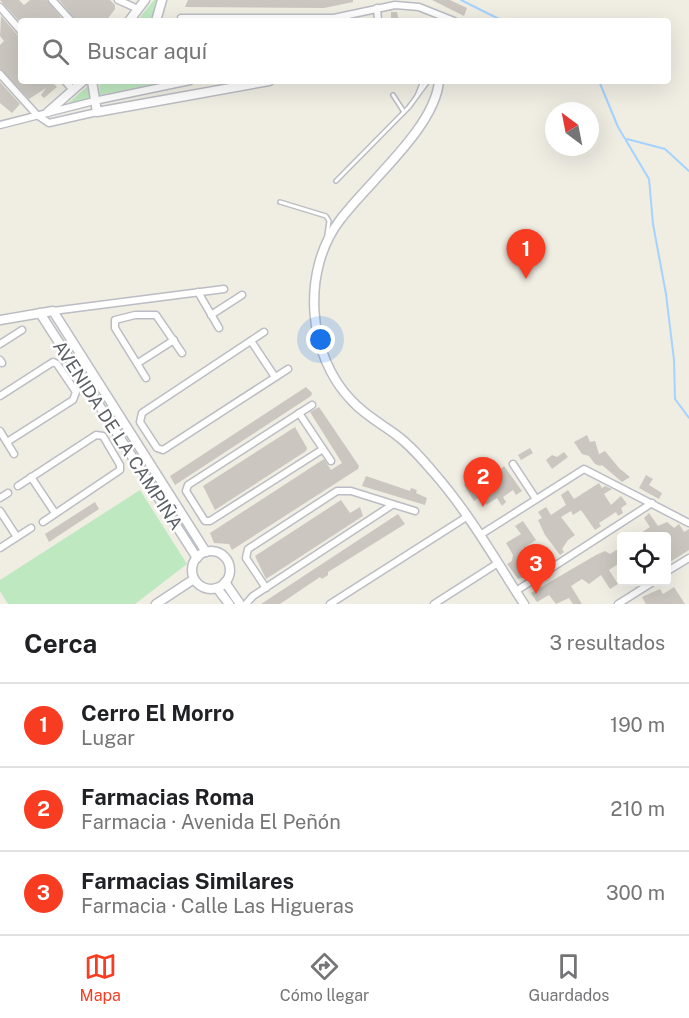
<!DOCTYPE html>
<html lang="es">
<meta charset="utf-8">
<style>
body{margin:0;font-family:"Public Sans",sans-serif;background:#f2f2f2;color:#202124}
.controls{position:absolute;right:18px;bottom:18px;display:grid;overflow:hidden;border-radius:6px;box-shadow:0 6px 24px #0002}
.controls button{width:54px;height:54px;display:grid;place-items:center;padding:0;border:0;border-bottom:2px solid #e0e0e0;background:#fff;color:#202124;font:30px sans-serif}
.compass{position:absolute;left:545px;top:102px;width:54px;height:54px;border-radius:50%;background:#fff;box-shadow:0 6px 24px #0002;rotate:328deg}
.you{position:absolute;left:321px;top:340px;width:21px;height:21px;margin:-15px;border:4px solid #fff;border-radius:50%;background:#1a73e8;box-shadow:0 0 0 9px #1a73e833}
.badge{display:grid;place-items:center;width:39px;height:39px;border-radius:50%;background:#f83c21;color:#fff;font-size:20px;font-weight:700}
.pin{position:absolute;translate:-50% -50px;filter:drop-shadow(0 2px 3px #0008)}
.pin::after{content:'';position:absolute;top:32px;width:21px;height:18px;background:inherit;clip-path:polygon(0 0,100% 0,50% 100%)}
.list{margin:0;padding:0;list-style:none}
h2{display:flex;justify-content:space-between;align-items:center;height:78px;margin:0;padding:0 24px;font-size:26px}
h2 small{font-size:20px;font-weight:400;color:#757577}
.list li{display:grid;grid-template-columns:39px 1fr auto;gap:18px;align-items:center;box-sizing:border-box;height:84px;padding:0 24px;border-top:2px solid #e0e0e0}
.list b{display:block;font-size:22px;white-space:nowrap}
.list p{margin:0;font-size:20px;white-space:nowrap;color:#757577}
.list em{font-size:20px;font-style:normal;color:#757577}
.icon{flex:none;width:33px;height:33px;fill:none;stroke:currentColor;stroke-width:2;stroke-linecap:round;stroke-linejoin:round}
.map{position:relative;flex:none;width:689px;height:604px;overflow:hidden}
.search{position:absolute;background:#fff;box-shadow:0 6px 24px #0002;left:18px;right:18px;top:18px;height:66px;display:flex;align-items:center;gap:15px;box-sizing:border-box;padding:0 21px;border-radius:6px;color:#757577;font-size:22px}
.sheet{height:330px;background:#fff}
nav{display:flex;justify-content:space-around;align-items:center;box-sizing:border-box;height:84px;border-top:2px solid #e0e0e0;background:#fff;font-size:16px;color:#757577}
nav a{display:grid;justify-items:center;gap:3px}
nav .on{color:#f83c21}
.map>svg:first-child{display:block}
.green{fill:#bee9c0}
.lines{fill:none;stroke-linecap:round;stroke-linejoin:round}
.stream{stroke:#a4d3ff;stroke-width:2}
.building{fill:#cbc7c0}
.service-casing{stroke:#bbbdc4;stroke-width:6}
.minor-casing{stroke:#bbbdc4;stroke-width:9}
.tertiary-casing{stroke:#bbbdc4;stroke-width:11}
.service{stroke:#fff;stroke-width:3}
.minor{stroke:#fff;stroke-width:6}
.tertiary{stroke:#fff;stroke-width:8}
.labels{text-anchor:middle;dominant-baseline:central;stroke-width:5;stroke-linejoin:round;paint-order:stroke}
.street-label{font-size:18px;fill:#5b5f66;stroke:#fff}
</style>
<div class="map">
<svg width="689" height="604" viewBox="0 0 689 604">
<rect width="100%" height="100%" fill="#f0ede3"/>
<!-- green -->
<g class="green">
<path d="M154 0H159L153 21H137Z"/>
<path d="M100 81H170L99 95Z"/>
<path d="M89 85 90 98 65 106Z"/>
<path d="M140 490 187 564 135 604H8L0 591V580Z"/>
</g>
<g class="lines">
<!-- stream -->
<g class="stream">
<path d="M461 0 503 21"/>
<path d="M599 81 618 127 649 179 653 224 666 294 674 360 675 399 689 418"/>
<path d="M627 139 665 149 689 171"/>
</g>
</g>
<!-- building -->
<g class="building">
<path d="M0 0H19L24 5 30 0H47L64 21 24 19 20 22Z"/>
<path d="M59 0H110L115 5V9L106 21H76Z"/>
<path d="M353 0V2L324 8 185 7 188 0Z"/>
<path d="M432 0H450L467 8 464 16Z"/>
<path d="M391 12H397L399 21H391Z"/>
<path d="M1 16 21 39V81H51L57 87 44 98 41 95 46 88 29 99 0 69V45L4 41 0 36Z"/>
<path d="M0 82 20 104 12 113 0 103Z"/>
<path d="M306 387 312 393 311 396 175 485 170 476Z"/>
<path d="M319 407 359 466 358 469 232 550 229 544 214 543 210 533 324 459 331 470 342 463 310 412Z"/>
<path d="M295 427 307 448 306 451 215 510 203 486Z"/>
<path d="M587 435 590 442 595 441 599 454 605 451 619 468 630 477 622 482 602 465 600 466 595 464 589 456 582 454 574 442Z"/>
<path d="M530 448 533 453 521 460 518 455Z"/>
<path d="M564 452 568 457 552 469 546 460 552 455 557 457Z"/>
<path d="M504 466 522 491 516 495 513 490 503 497 506 502 502 506 497 498 486 505 481 496 474 501 464 485 476 476 482 485Z"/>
<path d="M646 475 653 479 649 485 662 493 659 499 639 488Z"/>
<path d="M366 476 410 491 411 488 417 490 416 493 427 498 425 505 362 486Z"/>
<path d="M599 483 602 488 605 486 612 489 604 494 611 505 621 496 627 504 621 508 623 513 618 516 616 512 599 523 601 526 595 530 581 510 573 515 571 511 561 517 575 535 568 540 562 549 564 552 560 555 545 535 538 520 542 518 538 512 546 507 551 515 566 505 561 495 568 490 574 499Z"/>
<path d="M341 500 350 513 360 507 363 516 266 579 255 556Z"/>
<path d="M95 502 99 509 49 542 45 534Z"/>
<path d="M649 513 658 526 667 522 674 528 679 524 684 532 689 529V550L670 562 666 556V537H635L650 527 644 518Z"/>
<path d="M398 514 405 524 328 572V575L322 579 320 577 280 604H261Z"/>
<path d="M523 521 536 540 522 549 531 563 526 566 531 575 518 579 507 564 512 561 513 555 506 543 521 534 515 526Z"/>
<path d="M618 549 621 562 609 570 618 584 610 589 601 575 589 584 582 579 571 586 582 604H573L569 598 556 604 549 595 537 602 531 593 596 555 605 551 610 554Z"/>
<path d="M674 587 685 604H646L642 597 660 589 663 594Z"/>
</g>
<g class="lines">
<!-- service casing -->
<g class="service-casing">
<g id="service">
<path d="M393 95 404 112"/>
<path d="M417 96 423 81"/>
<path d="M336 181 409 107 428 81"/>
<path d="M280 202 326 216 329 221 327 235"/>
</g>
</g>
<!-- minor casing -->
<g class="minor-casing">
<g id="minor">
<path d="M52 0 71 21"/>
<path d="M118 0 138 9"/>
<path d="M0 7 21 31"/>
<path d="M377 8 378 21"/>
<path d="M181 18H334L395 5 419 7 454 21"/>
<path d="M0 74 37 115 49 123 97 112"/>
<path d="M65 81 73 90"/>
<path d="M0 125 94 101 190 81"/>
<path d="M198 292 219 328"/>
<path d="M53 311 224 289"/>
<path d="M211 315 242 295"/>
<path d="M264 332 142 413 140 422 157 448 163 450 288 369"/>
<path d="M251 341 275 377"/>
<path d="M0 344 22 330"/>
<path d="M0 360 2 363"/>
<path d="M138 363 174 340"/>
<path d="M146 378 115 328V320L135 315H156L182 353"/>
<path d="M0 396 53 362 57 364 76 392 73 400 7 442"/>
<path d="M312 405 188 485 186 491 205 521H210L323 449"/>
<path d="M299 413 331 461"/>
<path d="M0 431 14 454"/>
<path d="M513 464 536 499"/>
<path d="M31 477 55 513"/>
<path d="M18 486 96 435 103 436 120 465V470L43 522"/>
<path d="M0 498 8 493"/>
<path d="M0 511 17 537"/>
<path d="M480 535 584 469 689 523"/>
<path d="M0 548 31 528"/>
<path d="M666 572 689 558"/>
<path d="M266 588 246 558 248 549 337 491H351L415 511"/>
<path d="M516 591 652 503"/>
<path d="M246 604 253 596 392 505"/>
<path d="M330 604 468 516"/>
<path d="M434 604 498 563"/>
<path d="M618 604 653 582"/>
</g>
</g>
<!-- tertiary casing -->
<g class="tertiary-casing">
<g id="tertiary">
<path d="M129 21 145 0"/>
<path d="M156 21 162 0"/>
<path d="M92 81 97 112 269 81"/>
<path d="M439 81C435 128 368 182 340 220 301 271 307 355 352 401 365 415 380 423 395 434 410 445 422 459 434 473 469 513 495 559 524 604"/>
<path d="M48 112 83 81"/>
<path d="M40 313 197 558"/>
<path d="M0 320 53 311 206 552"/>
<circle cx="211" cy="570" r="19"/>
<path d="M225 582 240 604"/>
<path d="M217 588 229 604"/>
<path d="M156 604 194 579"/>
</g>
</g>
<!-- service -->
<use href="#service" class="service"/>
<!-- minor -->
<use href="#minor" class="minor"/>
<!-- tertiary -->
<use href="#tertiary" class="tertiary"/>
</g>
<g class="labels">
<!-- street labels -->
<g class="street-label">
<text transform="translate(118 435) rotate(57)">AVENIDA DE LA CAMPIÑA</text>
</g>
</g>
</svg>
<div class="controls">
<button><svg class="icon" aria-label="locate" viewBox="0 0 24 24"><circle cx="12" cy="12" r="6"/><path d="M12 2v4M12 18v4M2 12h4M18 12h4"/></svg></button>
</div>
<svg class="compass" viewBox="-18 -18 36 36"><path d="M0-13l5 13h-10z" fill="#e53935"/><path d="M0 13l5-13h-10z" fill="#757577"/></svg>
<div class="you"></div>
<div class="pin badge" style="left:526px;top:279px">1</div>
<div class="pin badge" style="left:483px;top:507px">2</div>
<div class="pin badge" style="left:536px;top:594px">3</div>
<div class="search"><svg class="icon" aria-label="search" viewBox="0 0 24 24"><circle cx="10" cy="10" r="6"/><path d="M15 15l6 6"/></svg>Buscar aquí</div>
</div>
<section class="sheet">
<h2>Cerca<small>3 resultados</small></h2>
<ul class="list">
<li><span class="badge">1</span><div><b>Cerro El Morro</b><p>Lugar</p></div><em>190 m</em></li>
<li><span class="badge">2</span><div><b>Farmacias Roma</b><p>Farmacia · Avenida El Peñón</p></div><em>210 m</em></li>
<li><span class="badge">3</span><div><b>Farmacias Similares</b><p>Farmacia · Calle Las Higueras</p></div><em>300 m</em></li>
</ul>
</section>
<nav>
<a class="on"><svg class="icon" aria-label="map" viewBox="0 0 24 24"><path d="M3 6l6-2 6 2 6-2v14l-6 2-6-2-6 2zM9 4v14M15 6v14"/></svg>Mapa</a>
<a><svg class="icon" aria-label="directions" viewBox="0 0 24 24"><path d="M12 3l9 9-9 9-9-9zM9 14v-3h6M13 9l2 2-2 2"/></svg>Cómo llegar</a>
<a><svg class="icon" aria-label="saved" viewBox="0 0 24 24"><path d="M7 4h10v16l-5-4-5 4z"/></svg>Guardados</a>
</nav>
